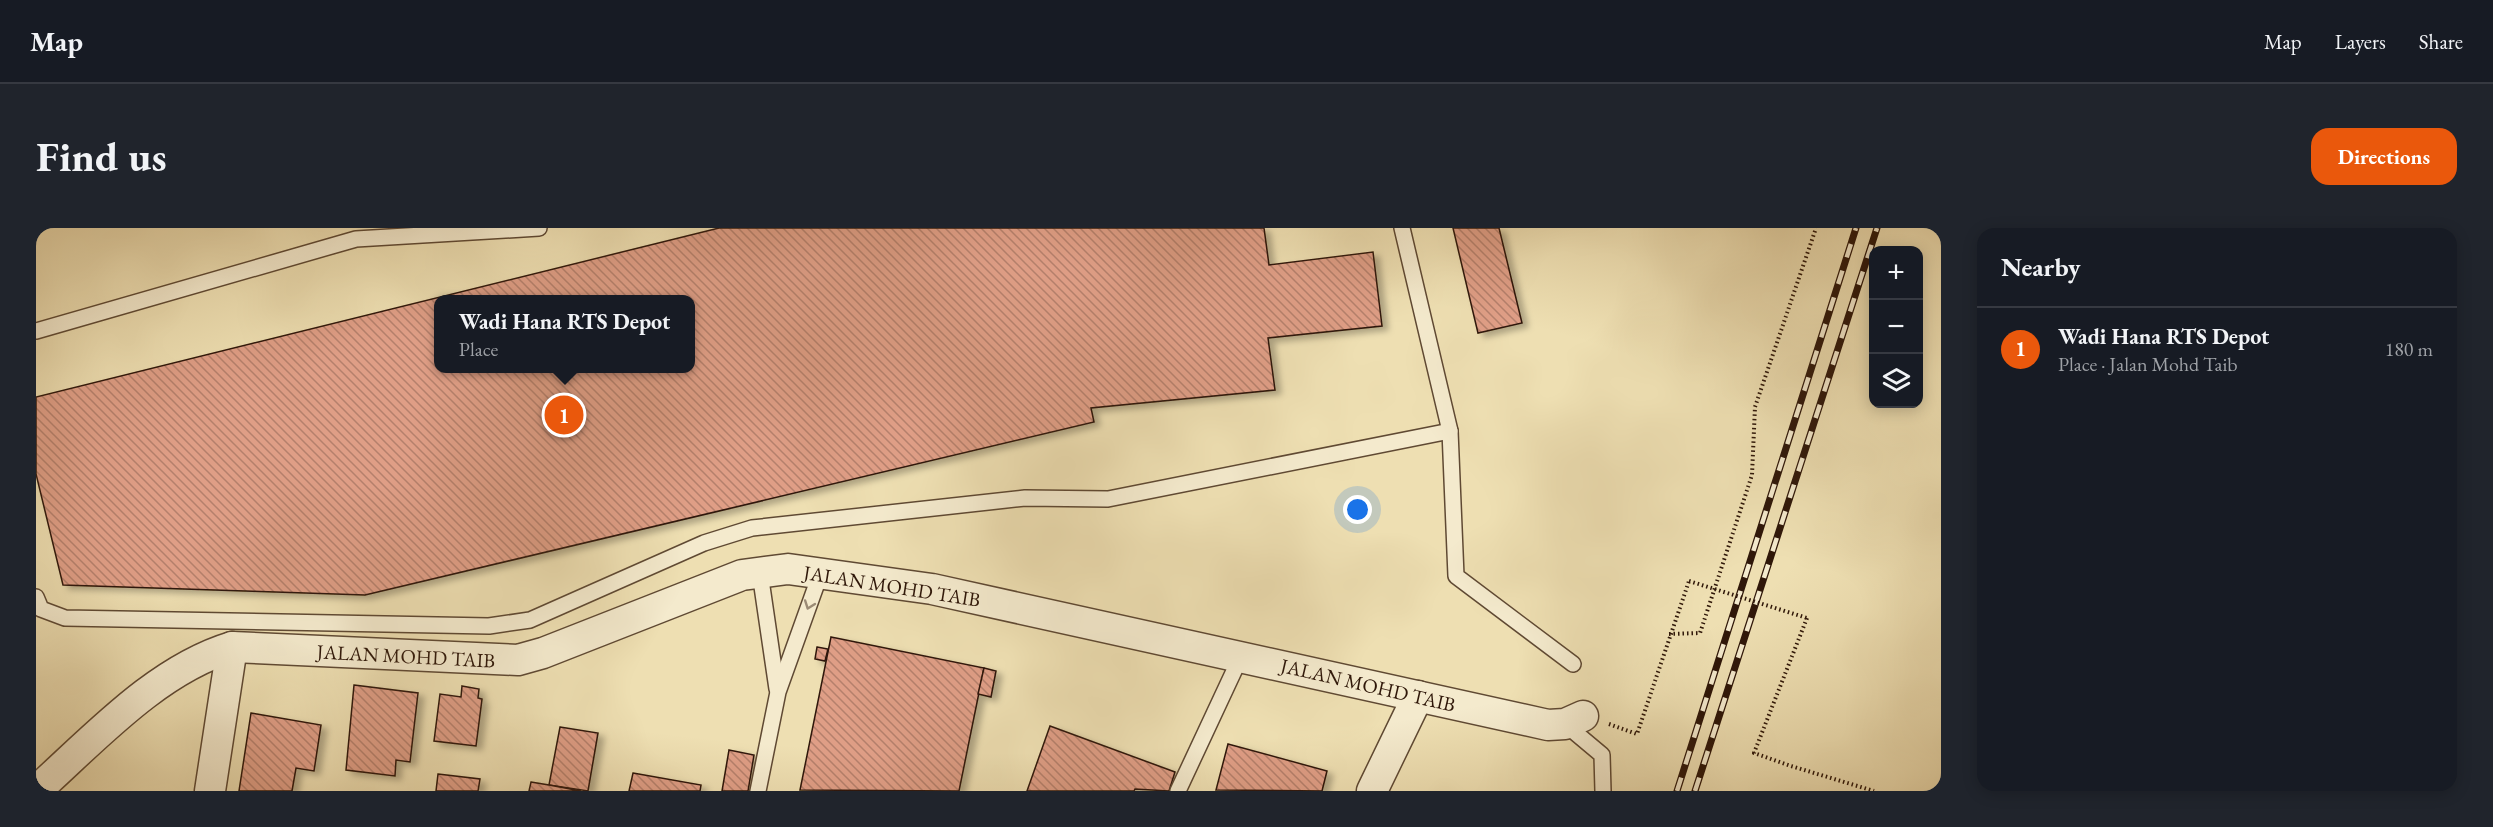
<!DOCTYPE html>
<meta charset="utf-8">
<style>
body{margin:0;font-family:"EB Garamond",serif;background:#20242c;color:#f1f3f6}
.controls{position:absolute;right:18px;top:18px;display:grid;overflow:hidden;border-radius:12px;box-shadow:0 3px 15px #0003}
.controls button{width:54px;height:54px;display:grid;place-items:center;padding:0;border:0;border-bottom:2px solid #363941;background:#171b24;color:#f1f3f6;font:30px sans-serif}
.you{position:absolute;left:1322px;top:282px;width:21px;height:21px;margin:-15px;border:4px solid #fff;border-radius:50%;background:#1a73e8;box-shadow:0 0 0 9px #1a73e833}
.badge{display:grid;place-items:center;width:39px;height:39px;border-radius:50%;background:#ea580c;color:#fff;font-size:20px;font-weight:700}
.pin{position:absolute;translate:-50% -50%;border:3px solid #fff;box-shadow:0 2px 6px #0006}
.popup{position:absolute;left:398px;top:67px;width:261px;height:78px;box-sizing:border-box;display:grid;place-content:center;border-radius:12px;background:#171b24;filter:drop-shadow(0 2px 4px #0005);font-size:20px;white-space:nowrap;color:#9ea1a6}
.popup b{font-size:22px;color:#f1f3f6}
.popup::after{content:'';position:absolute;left:50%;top:100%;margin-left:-12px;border:12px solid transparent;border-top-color:#171b24}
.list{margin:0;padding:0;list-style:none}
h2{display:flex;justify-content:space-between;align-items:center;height:78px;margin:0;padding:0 24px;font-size:26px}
h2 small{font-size:20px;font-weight:400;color:#9ea1a6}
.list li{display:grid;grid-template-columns:39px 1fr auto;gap:18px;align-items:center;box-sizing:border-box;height:84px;padding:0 24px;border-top:2px solid #363941}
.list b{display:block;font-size:22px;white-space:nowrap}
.list p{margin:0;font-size:20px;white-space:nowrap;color:#9ea1a6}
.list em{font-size:20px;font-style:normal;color:#9ea1a6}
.icon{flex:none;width:33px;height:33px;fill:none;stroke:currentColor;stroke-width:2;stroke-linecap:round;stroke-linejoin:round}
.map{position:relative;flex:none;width:1905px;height:563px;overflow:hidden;border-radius:18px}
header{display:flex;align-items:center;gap:36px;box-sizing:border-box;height:84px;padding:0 30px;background:#171b24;border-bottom:2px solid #363941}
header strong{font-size:28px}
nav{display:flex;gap:33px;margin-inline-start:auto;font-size:21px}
.intro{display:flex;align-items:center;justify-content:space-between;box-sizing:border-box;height:144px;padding:0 36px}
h1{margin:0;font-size:42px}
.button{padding:15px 27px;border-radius:18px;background:#ea580c;color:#fff;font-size:21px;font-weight:700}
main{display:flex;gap:36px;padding:0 36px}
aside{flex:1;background:#171b24;border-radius:18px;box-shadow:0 3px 15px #0003}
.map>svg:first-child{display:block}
.building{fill:url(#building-back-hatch);stroke:#2f1709;stroke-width:1.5;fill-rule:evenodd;filter:url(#shadow)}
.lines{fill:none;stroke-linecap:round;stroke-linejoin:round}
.lane-casing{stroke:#5f4933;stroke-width:18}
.street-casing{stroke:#5f4933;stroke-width:33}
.path{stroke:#2f1709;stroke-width:4;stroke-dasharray:1.5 3;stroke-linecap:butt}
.lane{stroke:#f4eacd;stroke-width:15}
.street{stroke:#f4eacd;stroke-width:30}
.rail-casing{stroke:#2f1709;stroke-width:7}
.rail{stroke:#f4eacd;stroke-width:4.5;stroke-dasharray:14;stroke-linecap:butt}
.path-bridge{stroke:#2f1709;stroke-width:4;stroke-dasharray:1.5 3;stroke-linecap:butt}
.oneway{stroke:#9b8b75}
.labels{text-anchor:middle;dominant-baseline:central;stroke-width:4.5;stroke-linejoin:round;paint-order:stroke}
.street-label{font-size:20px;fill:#2f1709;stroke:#f4eacd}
</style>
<header>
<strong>Map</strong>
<nav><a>Map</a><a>Layers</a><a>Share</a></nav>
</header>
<div class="intro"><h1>Find us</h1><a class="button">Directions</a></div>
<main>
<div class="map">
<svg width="1905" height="563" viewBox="0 0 1905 563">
<defs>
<pattern id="building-back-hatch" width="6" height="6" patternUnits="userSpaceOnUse" patternTransform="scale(1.5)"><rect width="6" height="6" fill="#df9e86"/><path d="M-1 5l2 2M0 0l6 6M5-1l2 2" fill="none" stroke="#b5806c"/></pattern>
<filter id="shadow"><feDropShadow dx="6" dy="4" stdDeviation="3" flood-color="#0004"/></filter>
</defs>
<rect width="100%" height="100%" fill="#eedfb2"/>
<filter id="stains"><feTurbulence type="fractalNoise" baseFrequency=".00333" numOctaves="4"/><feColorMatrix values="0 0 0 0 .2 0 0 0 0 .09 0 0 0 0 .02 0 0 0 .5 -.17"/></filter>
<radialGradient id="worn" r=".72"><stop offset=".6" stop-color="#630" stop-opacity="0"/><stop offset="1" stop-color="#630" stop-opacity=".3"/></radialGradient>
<!-- building -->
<g class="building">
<path d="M683 0H1228L1233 37 1337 24 1346 98 1232 110 1239 162 1055 180 1058 194 329 367 27 357 0 246V169ZM402 72H654V140H402Z"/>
<path d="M1417 0H1463L1486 95 1442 105Z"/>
<path d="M795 409 948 440 923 563 764 562Z"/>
<path d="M781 419 792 421 789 433 779 431Z"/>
<path d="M948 440 960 443 955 469 942 466Z"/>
<path d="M318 457 382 465 374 534 360 532 359 548 310 542Z"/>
<path d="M426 458 443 461 442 470 446 471 440 518 398 513 404 466 425 469Z"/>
<path d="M215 485 285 497 278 543 260 540 256 563H203Z"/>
<path d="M1014 498 1139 544 1133 563 1099 561 1098 563H991Z"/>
<path d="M524 499 562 505 552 563 513 557Z"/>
<path d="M1192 516 1291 543 1286 563 1180 562Z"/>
<path d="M693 522 718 527 712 563H686Z"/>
<path d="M597 545 665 557 664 563H593Z"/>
<path d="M402 546 444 551 442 563H400Z"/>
<path d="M495 554 513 557 545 563H493Z"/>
</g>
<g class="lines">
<!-- lane casing -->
<g class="lane-casing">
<g id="lane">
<path d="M1366 0 1414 203 1420 348 1537 436"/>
<path d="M0 103 320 11 503 0"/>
<path d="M724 345 741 461"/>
<path d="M0 369 5 381 29 390 453 398 494 392 668 315 716 300 989 270 1072 271 1414 203"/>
<path d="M1529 496 1566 527 1567 563"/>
<path d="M722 563 742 464 785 344"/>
<path d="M1142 563 1205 428"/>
</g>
</g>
<!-- street casing -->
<g class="street-casing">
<g id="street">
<path d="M0 563C58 511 120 442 196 419L482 432 507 425 706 347 752 341 896 361 1512 497 1529 496 1547 488"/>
<path d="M174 563 196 419"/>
<path d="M1336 563 1382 468"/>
</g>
</g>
<!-- path -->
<g class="path">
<path d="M1771 390 1718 525 1755 538 1838 563"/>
<path d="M1633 406 1664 405 1716 247 1719 179 1780 0"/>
<path d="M1573 496 1601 506 1653 353"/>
</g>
<!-- lane -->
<use href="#lane" class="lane"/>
<!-- street -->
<use href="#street" class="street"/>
<!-- rail casing -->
<g class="rail-casing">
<g id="rail">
<path d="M1641 563 1820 0"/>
<path d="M1659 563 1841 0"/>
</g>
</g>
<!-- rail -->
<use href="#rail" class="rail"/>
<!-- path-bridge -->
<path class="path-bridge" d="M1653 353 1771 390"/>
</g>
<!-- one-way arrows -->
<defs><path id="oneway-chevron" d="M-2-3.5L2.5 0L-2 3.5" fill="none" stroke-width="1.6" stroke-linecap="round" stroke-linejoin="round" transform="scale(1.5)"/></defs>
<use class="oneway" href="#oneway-chevron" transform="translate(773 377) rotate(110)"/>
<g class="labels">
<!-- street labels -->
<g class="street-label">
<text transform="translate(856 358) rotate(9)">JALAN MOHD TAIB</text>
<text transform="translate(370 428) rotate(3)">JALAN MOHD TAIB</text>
<text transform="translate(1332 457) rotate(13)">JALAN MOHD TAIB</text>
</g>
</g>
<rect width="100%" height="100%" filter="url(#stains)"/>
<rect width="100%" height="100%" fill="url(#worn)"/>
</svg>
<div class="controls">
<button>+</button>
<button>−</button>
<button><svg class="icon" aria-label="layers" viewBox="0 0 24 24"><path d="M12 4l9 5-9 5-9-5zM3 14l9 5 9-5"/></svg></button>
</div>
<div class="you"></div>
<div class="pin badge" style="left:528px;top:187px">1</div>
<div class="popup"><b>Wadi Hana RTS Depot</b>Place</div>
</div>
<aside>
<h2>Nearby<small></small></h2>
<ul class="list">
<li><span class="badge">1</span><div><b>Wadi Hana RTS Depot</b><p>Place · Jalan Mohd Taib</p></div><em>180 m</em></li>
</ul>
</aside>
</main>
